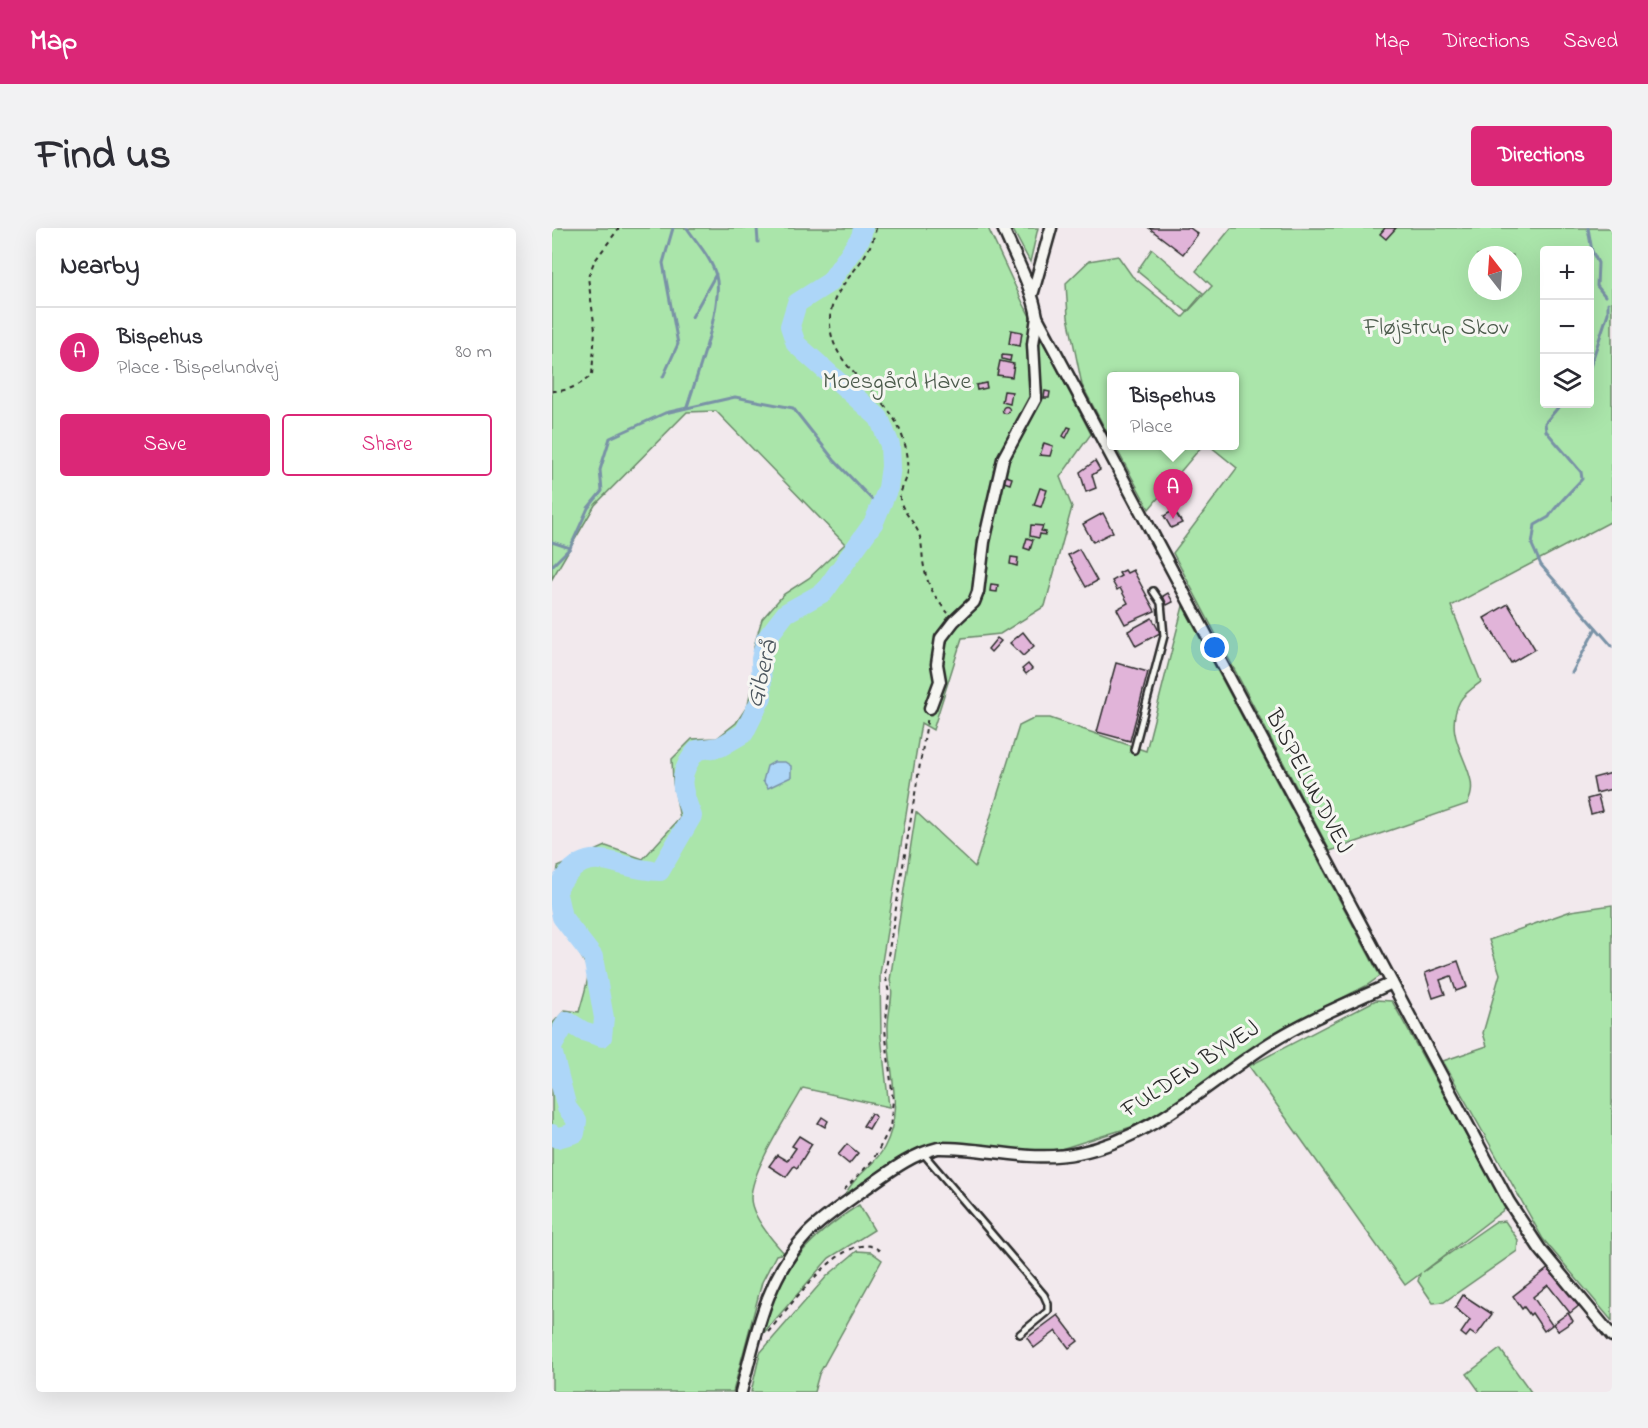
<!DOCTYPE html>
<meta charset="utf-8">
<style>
body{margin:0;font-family:"Indie Flower",sans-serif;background:#f2f2f3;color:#2b2b33}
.controls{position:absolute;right:18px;top:18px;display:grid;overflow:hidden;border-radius:6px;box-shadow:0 6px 24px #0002}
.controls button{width:54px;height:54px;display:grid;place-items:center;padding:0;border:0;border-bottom:2px solid #e1e1e2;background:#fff;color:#2b2b33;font:30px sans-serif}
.compass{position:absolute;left:916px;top:18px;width:54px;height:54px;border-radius:50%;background:#fff;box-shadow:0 6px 24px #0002;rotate:343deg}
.you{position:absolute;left:663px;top:420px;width:21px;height:21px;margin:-15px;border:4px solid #fff;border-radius:50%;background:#1a73e8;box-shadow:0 0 0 9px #1a73e833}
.badge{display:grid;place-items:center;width:39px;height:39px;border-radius:50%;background:#db2777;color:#fff;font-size:20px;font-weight:700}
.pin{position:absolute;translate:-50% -50px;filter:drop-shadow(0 2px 3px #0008)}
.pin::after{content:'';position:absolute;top:32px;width:21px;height:18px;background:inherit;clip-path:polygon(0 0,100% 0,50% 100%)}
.popup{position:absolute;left:555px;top:144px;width:132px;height:78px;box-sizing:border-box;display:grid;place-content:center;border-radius:6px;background:#fff;filter:drop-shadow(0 2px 4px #0005);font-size:20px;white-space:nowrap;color:#7c7c81}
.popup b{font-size:22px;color:#2b2b33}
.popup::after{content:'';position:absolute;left:50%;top:100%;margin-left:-12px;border:12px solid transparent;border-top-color:#fff}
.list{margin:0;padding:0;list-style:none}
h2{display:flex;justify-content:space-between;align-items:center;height:78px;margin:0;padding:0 24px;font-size:26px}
h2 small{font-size:20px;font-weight:400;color:#7c7c81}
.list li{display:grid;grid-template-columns:39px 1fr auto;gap:18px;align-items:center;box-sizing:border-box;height:90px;padding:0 24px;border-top:2px solid #e1e1e2}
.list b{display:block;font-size:22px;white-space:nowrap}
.list p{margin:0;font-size:20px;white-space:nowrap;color:#7c7c81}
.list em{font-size:20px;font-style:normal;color:#7c7c81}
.actions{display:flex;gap:12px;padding:18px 24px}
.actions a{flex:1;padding:14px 0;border:2px solid #db2777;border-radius:6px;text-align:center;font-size:21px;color:#db2777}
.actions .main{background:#db2777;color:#fff}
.icon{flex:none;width:33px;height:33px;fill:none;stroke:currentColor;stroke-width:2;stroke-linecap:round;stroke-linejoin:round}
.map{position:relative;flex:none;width:1060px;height:1164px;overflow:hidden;border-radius:6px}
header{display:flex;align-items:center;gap:36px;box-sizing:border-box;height:84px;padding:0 30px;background:#db2777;color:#fff}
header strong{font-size:28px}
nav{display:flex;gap:33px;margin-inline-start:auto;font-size:21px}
.intro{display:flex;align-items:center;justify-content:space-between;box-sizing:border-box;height:144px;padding:0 36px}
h1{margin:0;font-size:42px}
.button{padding:15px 27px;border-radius:6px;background:#db2777;color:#fff;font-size:21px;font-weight:700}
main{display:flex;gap:36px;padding:0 36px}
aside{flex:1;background:#fff;border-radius:6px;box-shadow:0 6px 24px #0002}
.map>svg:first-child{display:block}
.green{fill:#aae5aa;stroke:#6a886a;stroke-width:1.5;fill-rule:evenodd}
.water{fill:#add6f8;stroke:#7992a6;stroke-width:1.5}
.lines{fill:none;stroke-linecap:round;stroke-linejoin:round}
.stream{stroke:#7992a6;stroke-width:3}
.river{stroke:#add6f8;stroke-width:20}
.building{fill:#e1b4d9;stroke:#2b2b2b;stroke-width:1.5}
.service-casing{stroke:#2b2b2b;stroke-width:10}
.minor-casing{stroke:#2b2b2b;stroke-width:15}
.path{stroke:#2b2b2b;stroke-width:2;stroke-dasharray:4.5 4.5;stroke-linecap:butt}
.service{stroke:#f6f6f2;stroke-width:5}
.minor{stroke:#f6f6f2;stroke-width:10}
.labels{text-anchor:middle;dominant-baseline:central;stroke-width:6;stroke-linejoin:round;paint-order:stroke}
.park-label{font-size:24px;fill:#4b5a4b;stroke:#f6f6f2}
.street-label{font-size:24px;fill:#2b2b2b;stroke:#f6f6f2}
.water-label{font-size:26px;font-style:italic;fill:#4c565e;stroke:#f6f6f2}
</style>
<header>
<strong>Map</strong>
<nav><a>Map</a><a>Directions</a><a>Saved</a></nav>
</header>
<div class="intro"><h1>Find us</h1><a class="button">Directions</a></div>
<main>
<aside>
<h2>Nearby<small></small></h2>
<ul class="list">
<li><span class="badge">A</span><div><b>Bispehus</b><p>Place · Bispelundvej</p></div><em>80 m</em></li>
</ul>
<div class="actions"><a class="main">Save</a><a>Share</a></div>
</aside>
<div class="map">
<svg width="1060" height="1164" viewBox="0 0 1060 1164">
<rect width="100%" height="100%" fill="#f2e9ed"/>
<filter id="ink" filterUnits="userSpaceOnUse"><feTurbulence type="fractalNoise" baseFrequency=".0167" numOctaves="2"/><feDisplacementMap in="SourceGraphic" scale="12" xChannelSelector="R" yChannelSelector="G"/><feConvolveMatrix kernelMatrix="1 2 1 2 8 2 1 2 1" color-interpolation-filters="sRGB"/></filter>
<g filter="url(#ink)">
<!-- green -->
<g class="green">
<path d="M0 0H436L471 75 539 206 508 249 520 279 493 378 448 406 410 410 381 502 369 495 328 746 329 808 337 879 251 860C237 886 199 942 199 970 199 987 221 1013 232 1025L224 1027 210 1054 181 1164H0V796L13 782 27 784C30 772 35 759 36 747 36 740 31 731 27 725 5 691 0 680 6 639L54 618 91 631 128 590 121 555 120 531 140 511 165 510 184 495 196 477 202 445V418L210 391 232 366 257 350 293 316 164 183 135 184 43 277 0 351Z"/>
<path d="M460 0H486L478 34Z"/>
<path d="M679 0H1060V293L899 378 929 454C922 459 912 466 908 473 886 515 934 544 915 576L778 623 621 325 685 240 658 218H682V148H560L559 212 530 157 516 89 514 55 537 33 566 28 580 48 631 89 660 58 644 43ZM993 22H1038V176H993ZM925 27H961V63H925Z"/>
<path d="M600 21 651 65 635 84 585 43Z"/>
<path d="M563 218H650L597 281Z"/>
<path d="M631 378 828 748 814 758 730 800 612 882 579 899 509 921 484 923 390 914C352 922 321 946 292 971 297 951 322 939 332 920 353 881 336 843 336 802 335 785 343 768 338 752L364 584 423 639 467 498 483 490H498L594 523Z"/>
<path d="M1060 677V1093L991 1011 891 833 935 818 931 805 948 746 937 712 1019 683Z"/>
<path d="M824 772 840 773 954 980 871 1044 943 994 953 993 966 1012 965 1023 892 1074 881 1075 866 1053 868 1046 853 1057 697 838Z"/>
<path d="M307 977 322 1002 277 1030 209 1108C229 1042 249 1014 307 977Z"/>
<path d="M305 1023 319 1024 330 1032 267 1146 262 1164H199L208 1125 275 1048Z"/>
<path d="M948 1121 979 1164H928L915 1146Z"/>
</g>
<!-- water -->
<path class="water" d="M222 534H233L239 538V549L216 560 211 553 215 538Z"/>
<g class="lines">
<!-- stream -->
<g class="stream">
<path d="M205 0 206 14"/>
<path d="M1036 0 1040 23 1046 35 1045 58 1053 68"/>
<path d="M140 89 164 46"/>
<path d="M1038 139 1056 85V75"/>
<path d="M111 149 126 116 111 35 121 0"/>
<path d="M1009 176 993 195 994 203 1029 244 1030 251C1022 260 1000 282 997 289L983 297 980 317 989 337 1060 418"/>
<path d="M135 179C144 150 172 75 164 48 160 31 145 15 135 0"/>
<path d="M0 314 18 320"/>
<path d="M0 338 18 320 36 280 50 263 48 242 58 210 113 185 183 169 241 180 282 232 329 281"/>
<path d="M1020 445 1044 400"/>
</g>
<!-- river -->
<g class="river">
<path d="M0 819 15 793 31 803 50 809 52 790 41 729 10 689 4 662C36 608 61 643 108 643L140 588C129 560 124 548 145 522L168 519 192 505 210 469 209 431 214 411 234 385 272 364 322 294 336 260 339 238 338 217 327 190 244 116 238 98 245 75 278 54 309 9 311 0"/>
<path d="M0 822 15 880 25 893 23 905 5 910 0 906"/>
</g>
</g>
<!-- building -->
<g class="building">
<path d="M597 0H638L646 6 631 26Z"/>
<path d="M833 0H844L834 11 828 6Z"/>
<path d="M459 102 470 104 468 118 457 116Z"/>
<path d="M450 127 459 128 458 133 450 131Z"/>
<path d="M448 133 462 136 460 149 445 147Z"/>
<path d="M434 155 435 160 425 162 424 157Z"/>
<path d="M452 163 460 164 458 176 450 174Z"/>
<path d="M493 163 498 164 497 170H492Z"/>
<circle cx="454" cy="182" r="3.5"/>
<path d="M516 199 519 200 514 210 511 208Z"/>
<path d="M492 215 501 218 498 228 488 227Z"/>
<path d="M543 233 548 242 540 247 544 260 534 264 528 244Z"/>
<path d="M454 248 460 250 458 256 452 254Z"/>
<path d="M627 258 631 262 620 275 616 271Z"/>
<path d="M488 260 495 262 489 279 482 277Z"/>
<path d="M622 282 630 295 619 300 612 288Z"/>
<path d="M551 285 561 304 541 314 531 296Z"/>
<path d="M479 297 491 298 489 303 494 304 493 307 488 306 487 310 478 308Z"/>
<path d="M475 310 481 312 478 322 472 320Z"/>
<path d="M527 321 545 353 534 359 516 327Z"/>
<path d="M459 329 466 330 465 338 458 336Z"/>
<path d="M573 342 575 345 581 342 603 383 573 396 565 381 576 375 568 360 565 362 560 353 569 348 567 345Z"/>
<path d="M439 356 446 357 445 364 438 363Z"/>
<path d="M616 365 621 374 615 377 611 368Z"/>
<path d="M956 376 983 421 959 435 932 390Z"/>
<path d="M600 390 608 405 584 418 576 403Z"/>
<path d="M471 404 482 418 471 428 458 415Z"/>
<path d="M445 410 449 413 439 424 436 421Z"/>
<path d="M564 435 596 444 578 513 545 504Z"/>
<path d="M476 436 480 441 474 446 470 441Z"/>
<path d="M1060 545V561L1044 565 1041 550Z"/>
<path d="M1046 568 1050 583 1039 586 1035 571Z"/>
<path d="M906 733 915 759 904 763 899 748 888 752 893 766 881 770 873 745Z"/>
<path d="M319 885 324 889 317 901 311 898Z"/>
<path d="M270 889 276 893 273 899 266 895Z"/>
<path d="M247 908 260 916 245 940 242 938 234 949 217 938 225 927 235 933 244 920 240 918Z"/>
<path d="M295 916 306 925 297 936 286 927Z"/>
<path d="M998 1039 1028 1077 1018 1085 996 1057 981 1069 1000 1097 992 1103 980 1085 978 1087 972 1079 970 1081 961 1068Z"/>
<path d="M911 1067 940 1086 924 1108 918 1104 914 1109 909 1105 918 1092 903 1080Z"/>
<path d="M1016 1085 1021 1093 1006 1103 1001 1096Z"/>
<path d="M506 1087 526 1113 517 1120 504 1103 482 1120 475 1110Z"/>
</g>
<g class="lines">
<!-- service casing -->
<g class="service-casing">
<g id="service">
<path d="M582 522 612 408 609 375 601 363"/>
<path d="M370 924 492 1067 496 1076V1083L468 1106"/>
</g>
</g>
<!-- minor casing -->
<g class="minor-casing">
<g id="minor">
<path d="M451 0C463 30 480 58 485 89L957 974 988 1021 1060 1108"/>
<path d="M481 64 499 0"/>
<path d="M378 480 388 453 385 436 389 410 402 393 422 374 426 364 432 314 451 231 484 170 481 116 485 89"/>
<path d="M189 1164C204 1107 214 1049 256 1005 273 988 295 974 314 960 337 944 358 927 386 920 433 919 479 935 526 925 601 910 655 855 718 815 756 791 799 774 840 755"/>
</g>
</g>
<!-- path -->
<g class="path">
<path d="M324 0C317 40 276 57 278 96 280 141 330 161 347 200 353 214 359 233 355 248 353 256 348 262 348 270 349 283 363 294 367 306 370 314 370 324 371 333 374 355 382 369 396 385"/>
<path d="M0 163C15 164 28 157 40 147L43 102 36 49 42 34 67 0"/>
<path d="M292 962 321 932 338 900 341 872 333 801 337 765 333 746 376 488"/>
<path d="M216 1104C235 1083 298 991 330 1025"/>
</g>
<!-- service -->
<use href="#service" class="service"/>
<!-- minor -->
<use href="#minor" class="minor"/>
</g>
</g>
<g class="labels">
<!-- park labels -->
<g class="park-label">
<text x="884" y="100">Fløjstrup Skov</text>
<text x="345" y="154">Moesgård Have</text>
</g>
<!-- street labels -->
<g class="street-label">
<text transform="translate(756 554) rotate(62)">BISPELUNDVEJ</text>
<text transform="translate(639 842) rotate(-33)">FULDEN BYVEJ</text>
</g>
<!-- water labels -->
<g class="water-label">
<text transform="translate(211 446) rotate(-76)">Giberå</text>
</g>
</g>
</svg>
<div class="controls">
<button>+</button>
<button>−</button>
<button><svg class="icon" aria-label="layers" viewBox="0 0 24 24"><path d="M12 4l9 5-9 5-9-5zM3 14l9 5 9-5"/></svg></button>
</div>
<svg class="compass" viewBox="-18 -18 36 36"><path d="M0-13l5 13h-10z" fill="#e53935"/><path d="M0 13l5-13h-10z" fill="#7c7c81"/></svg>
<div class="you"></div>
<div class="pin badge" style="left:621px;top:291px">A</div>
<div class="popup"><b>Bispehus</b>Place</div>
</div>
</main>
